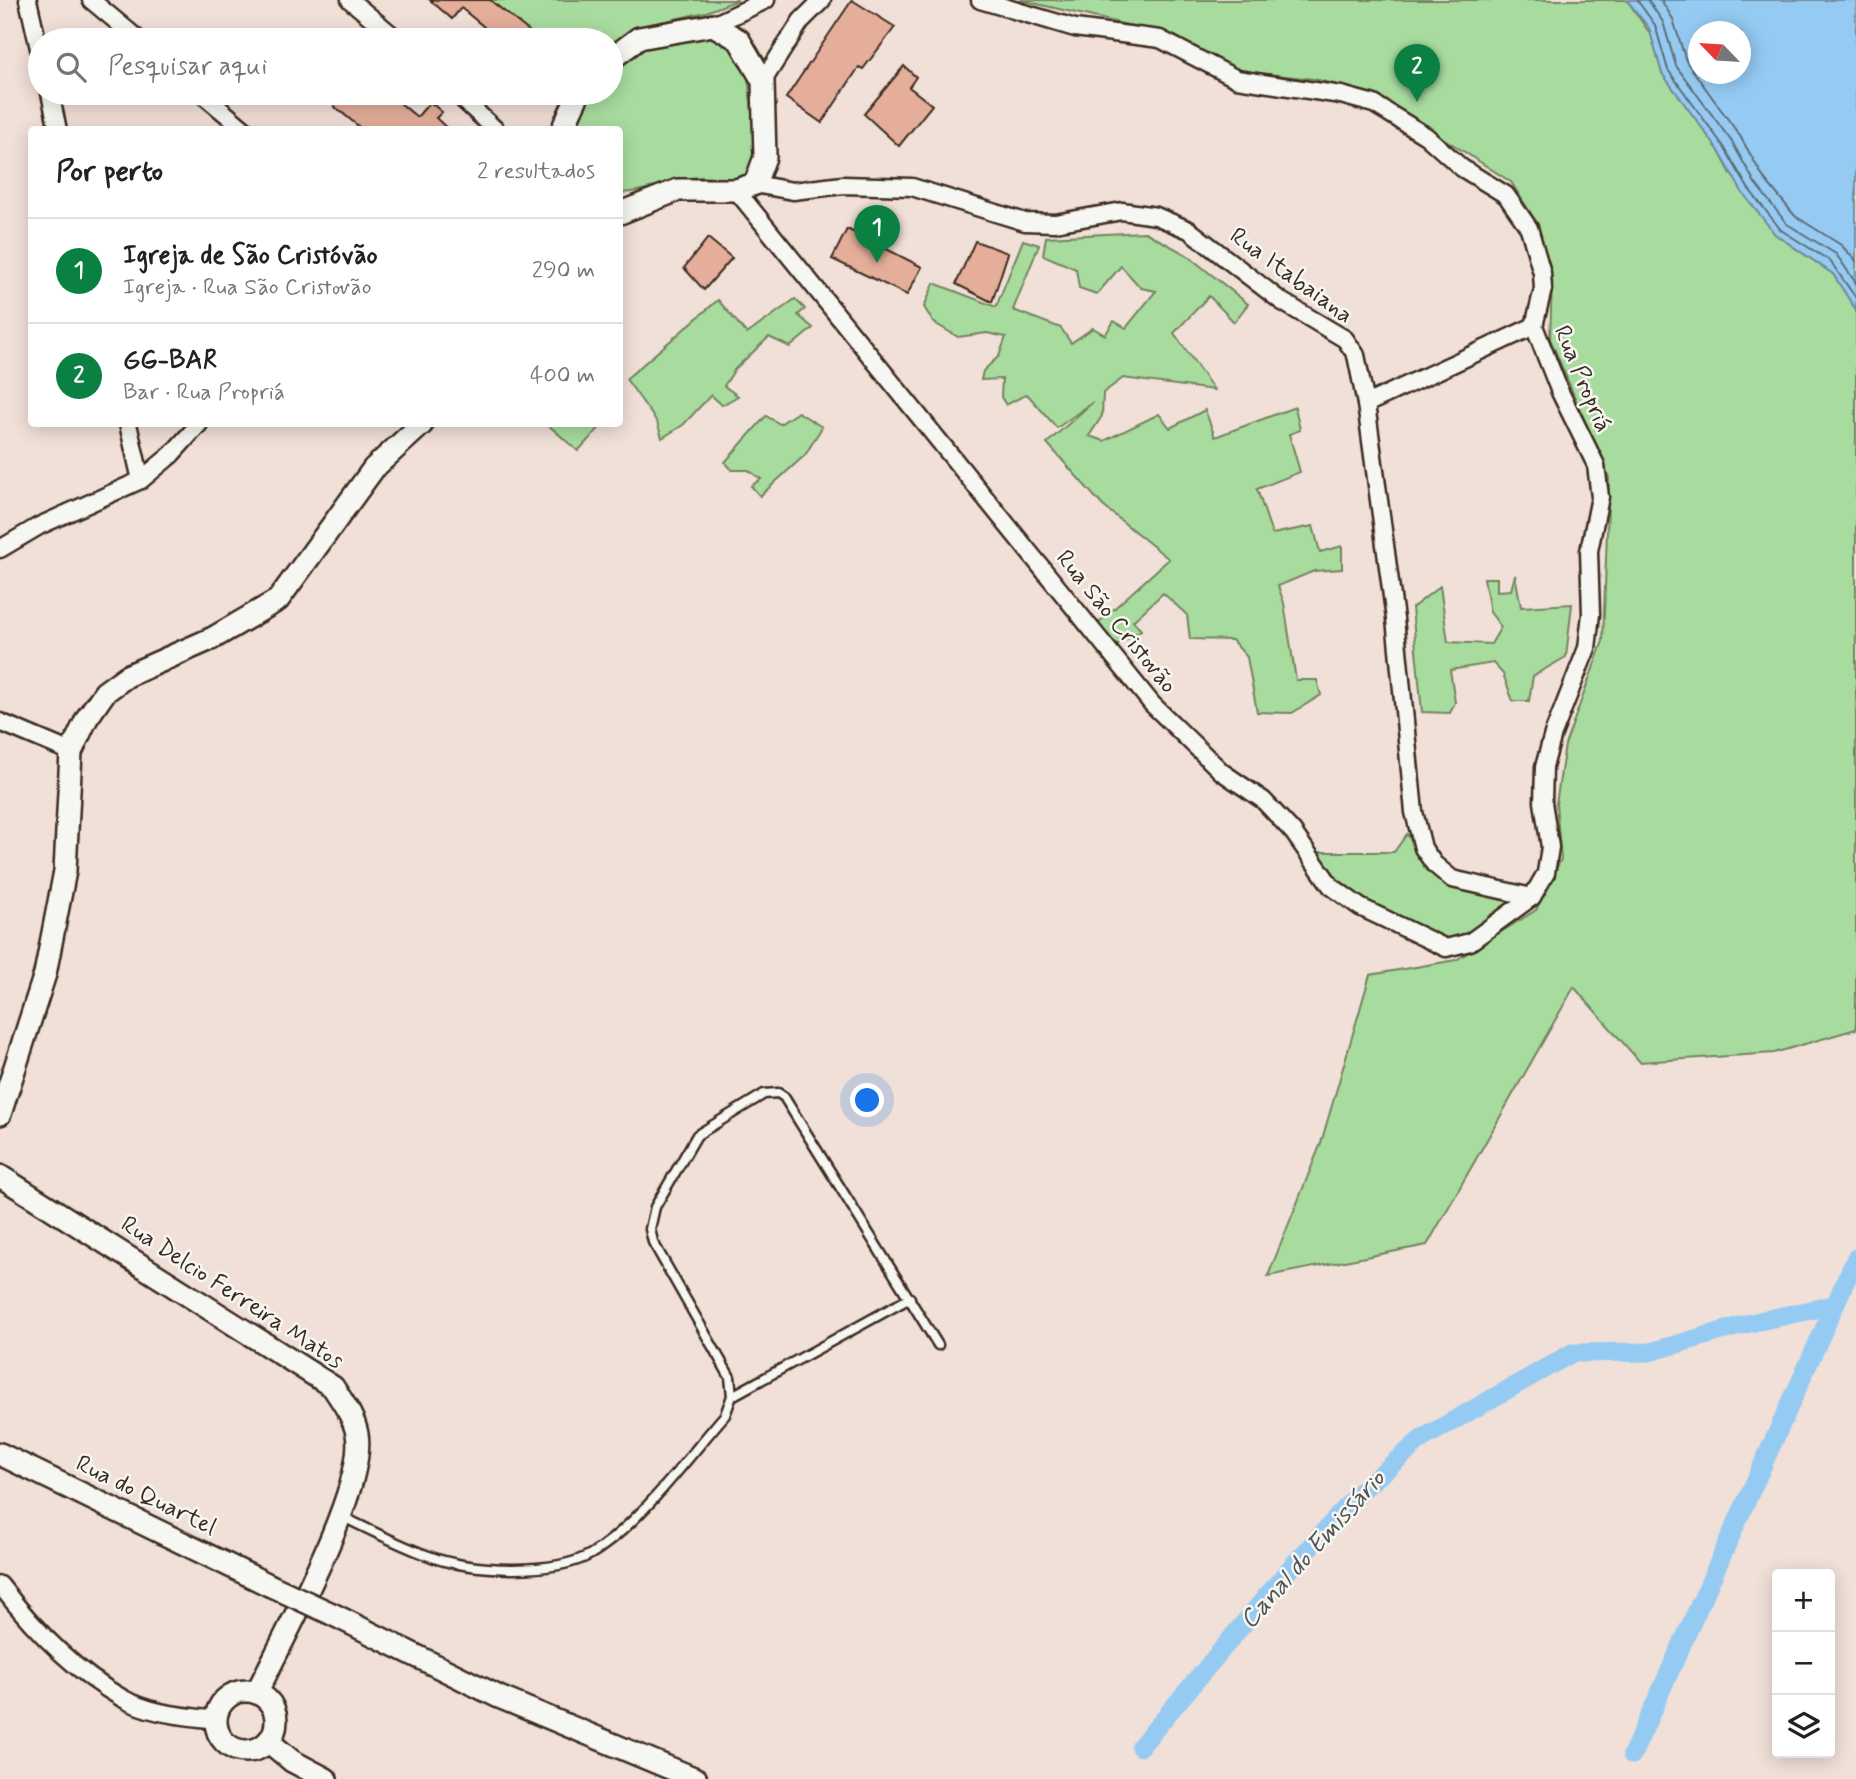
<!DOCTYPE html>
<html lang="pt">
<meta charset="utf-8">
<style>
body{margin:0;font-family:Mynerve,sans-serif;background:#f2f2f2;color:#222}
.controls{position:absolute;right:21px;bottom:21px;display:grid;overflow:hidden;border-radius:7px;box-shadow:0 4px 18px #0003}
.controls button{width:63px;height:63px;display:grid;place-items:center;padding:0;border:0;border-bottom:2px solid #e0e0e0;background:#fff;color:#222;font:35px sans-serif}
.compass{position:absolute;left:1688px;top:21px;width:63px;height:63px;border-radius:50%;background:#fff;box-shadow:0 4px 18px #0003;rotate:295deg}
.you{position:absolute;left:868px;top:1101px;width:24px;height:24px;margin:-18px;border:5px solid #fff;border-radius:50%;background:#1a73e8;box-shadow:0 0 0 10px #1a73e833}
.badge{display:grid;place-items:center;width:46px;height:46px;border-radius:50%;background:#0b8043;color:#fff;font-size:23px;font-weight:700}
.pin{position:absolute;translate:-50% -58px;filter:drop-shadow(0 2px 4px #0008)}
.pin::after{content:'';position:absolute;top:37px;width:24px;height:21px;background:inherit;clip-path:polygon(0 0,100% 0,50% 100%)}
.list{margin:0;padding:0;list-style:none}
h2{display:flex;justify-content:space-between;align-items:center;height:91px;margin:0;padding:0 28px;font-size:30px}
h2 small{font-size:23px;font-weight:400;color:#767676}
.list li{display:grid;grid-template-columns:46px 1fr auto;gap:21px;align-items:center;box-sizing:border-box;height:105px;padding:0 28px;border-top:2px solid #e0e0e0}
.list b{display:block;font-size:26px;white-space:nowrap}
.list p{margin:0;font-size:23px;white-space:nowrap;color:#767676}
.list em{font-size:23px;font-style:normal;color:#767676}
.icon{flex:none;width:38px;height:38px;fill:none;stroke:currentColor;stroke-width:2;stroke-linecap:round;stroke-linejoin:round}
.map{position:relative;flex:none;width:1856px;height:1779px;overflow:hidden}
.search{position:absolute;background:#fff;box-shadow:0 4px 18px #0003;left:28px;top:28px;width:595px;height:77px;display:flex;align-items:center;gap:18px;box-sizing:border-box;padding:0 24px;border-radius:38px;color:#767676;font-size:26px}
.panel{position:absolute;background:#fff;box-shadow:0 4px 18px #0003;left:28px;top:126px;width:595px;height:301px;border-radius:7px}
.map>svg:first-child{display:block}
.green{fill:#a8dc9f;stroke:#72835e;stroke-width:2}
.water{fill:#95cbf3;stroke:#718b9e;stroke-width:2;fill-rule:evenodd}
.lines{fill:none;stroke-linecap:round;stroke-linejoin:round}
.shore{stroke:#5f6a73;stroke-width:2}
.canal{stroke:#95cbf3;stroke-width:19}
.building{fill:#e5ae9a;stroke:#3b2a1e;stroke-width:2}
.lane-casing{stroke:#3b2a1e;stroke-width:13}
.street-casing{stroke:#3b2a1e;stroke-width:21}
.secondary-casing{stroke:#3b2a1e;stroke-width:26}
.lane{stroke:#f6f6f2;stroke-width:8}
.street{stroke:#f6f6f2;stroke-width:16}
.secondary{stroke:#f6f6f2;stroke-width:21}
.secondary-bridge-casing{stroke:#3b2a1e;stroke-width:26;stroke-linecap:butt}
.secondary-bridge{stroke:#f6f6f2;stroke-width:21}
.labels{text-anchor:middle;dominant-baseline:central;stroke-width:5;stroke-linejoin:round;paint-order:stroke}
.street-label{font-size:24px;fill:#3b2a1e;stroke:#f6f6f2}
.water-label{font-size:26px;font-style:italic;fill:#525253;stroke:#f6f6f2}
</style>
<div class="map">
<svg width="1856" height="1779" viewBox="0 0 1856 1779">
<rect width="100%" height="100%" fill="#f1e0d8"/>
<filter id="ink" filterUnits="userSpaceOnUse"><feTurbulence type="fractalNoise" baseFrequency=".0143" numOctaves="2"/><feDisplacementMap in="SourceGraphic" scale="14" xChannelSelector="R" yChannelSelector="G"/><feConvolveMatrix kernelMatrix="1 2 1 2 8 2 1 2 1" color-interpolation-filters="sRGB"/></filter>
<g filter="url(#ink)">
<!-- green -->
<g class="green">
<path d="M488 0H738L706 12 634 28 611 45V40H534Z"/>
<path d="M1020 0H1627L1651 35 1662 73 1719 151 1731 174 1775 234 1833 274 1856 310V1029L1774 1053 1640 1062 1574 987 1427 1245 1268 1276 1321 1143 1370 975 1456 960 1536 910 1561 859 1556 804 1565 745 1603 641 1609 478 1550 339 1552 282 1538 225 1511 182 1374 94 1314 79 1239 71 1175 36Z"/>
<path d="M704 31 731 45 747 69 758 161 749 176 736 185C689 164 665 191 620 193V130H571L591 93H611V67L637 44Z"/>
<path d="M1145 232 1187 255 1248 304 1234 322 1209 296 1174 333 1214 390 1123 378 1103 393 1102 416 1089 436 1104 441 1159 414 1170 428 1205 410 1215 437 1295 407 1300 430 1289 434 1300 472 1257 489 1272 534 1313 526 1320 552 1342 546V569L1314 571 1278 586 1284 603 1296 680H1317L1321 695 1292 713 1257 712 1247 657 1232 640 1190 639 1187 615 1163 593 1133 621 1141 630 1116 646 1097 624 1169 559 1103 506 1047 443 1093 402 1057 428 1027 394 1006 405 1001 397 1002 379 981 380 983 371 999 356 1006 337 987 333 958 337 933 322 924 307 934 283 996 307 1023 240 1039 245 1013 310 1061 328 1071 343 1093 328 1105 335 1114 321 1126 328 1156 291 1141 288 1121 266 1097 294 1079 288 1076 269 1043 255 1046 237Z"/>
<path d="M795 299 805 309 798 315 813 328 790 347 769 337 735 369 724 386 738 396 722 405 711 395 683 425 662 438 657 422 626 379 718 300 747 334Z"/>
<path d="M798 412 822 427 805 455 760 496 751 486 761 479 748 470H732L725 462 766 416 780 424Z"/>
<path d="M547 424H603L578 451Z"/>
<path d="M1515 575 1521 607 1572 604 1566 657 1533 676 1529 701H1513L1503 674 1493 663 1450 670 1455 702 1450 713 1422 712 1412 608 1440 586 1448 642 1491 644 1501 627 1490 612 1484 578H1497V591L1511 590Z"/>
<path d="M1407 834 1426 863 1517 901 1468 936 1444 940 1363 901 1335 879 1317 852H1394Z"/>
</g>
<!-- water -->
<path class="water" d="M1627 0H1856V310L1833 274 1775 234 1742 192 1719 151 1662 73 1649 28ZM1699 32H1741V74H1699Z"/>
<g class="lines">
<!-- shore -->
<g class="shore">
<path d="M1637 0 1655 25 1668 70 1724 147 1748 188 1781 230 1830 261 1856 298"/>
<path d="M1648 0 1663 22 1676 66 1732 142 1755 183 1787 224 1836 254 1856 283"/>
<path d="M1661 0 1673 19 1686 61 1740 136 1763 177 1795 216 1841 245 1856 261"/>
</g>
<!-- canal -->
<g class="canal">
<path d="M1140 1747 1286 1573 1362 1490 1423 1438 1572 1353 1650 1352 1750 1323 1835 1305"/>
<path d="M1632 1755 1856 1258"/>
</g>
</g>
<!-- building -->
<g class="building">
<path d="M430 0H490L540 40H473L484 27 461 8 452 19Z"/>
<path d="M852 0 895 27 863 69 859 67 822 123 786 98Z"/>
<path d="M904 66 916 77 909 87 932 105 899 146 864 114Z"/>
<path d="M345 93H388L417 117 430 102 442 112 436 118 449 130H363L334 106Z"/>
<path d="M847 229 922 267 907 295 832 259Z"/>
<path d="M708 238 732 258 704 290 684 268Z"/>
<path d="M975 241 1008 253 992 302 956 284Z"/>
</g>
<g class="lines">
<!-- lane casing -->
<g class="lane-casing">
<g id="lane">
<path d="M732 1396 910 1298"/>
<path d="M341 1516C370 1530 399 1545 429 1556 468 1572 555 1575 591 1554 639 1525 687 1458 725 1415L732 1396 730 1377 653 1242 650 1229 655 1207 697 1135 764 1094 778 1093 784 1097 938 1345"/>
</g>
</g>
<!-- street casing -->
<g class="street-casing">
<g id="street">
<path d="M28 0 40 53"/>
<path d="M91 0 139 40"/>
<path d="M350 0 398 40"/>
<path d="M713 25 766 0"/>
<path d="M763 81 801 21 822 0"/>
<path d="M50 93 58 130"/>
<path d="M201 93 245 130"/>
<path d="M456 93 496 130"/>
<path d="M755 184 793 191 843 185 912 187 1025 222 1055 223 1122 211 1156 216 1189 230 1281 301 1345 339 1356 355 1366 404 1395 619 1414 812 1423 848 1434 864 1452 879 1532 897"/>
<path d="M736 190 1152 704 1222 772 1263 800 1293 832 1331 886 1360 907 1446 948 1470 942 1532 897 1546 873 1550 847 1543 802 1544 767 1553 734 1587 648 1591 614 1589 551 1600 497 1596 465 1560 392 1534 326 1543 289 1542 273 1529 228 1506 195 1462 168 1426 136 1374 104 1341 95 1237 79 1160 39 1075 28 980 0"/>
<path d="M1366 404 1534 326"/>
<path d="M128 424 141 480"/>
<path d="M0 549 39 526 141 480 171 455 199 424"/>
<path d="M0 722 71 752"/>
<path d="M0 1585C33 1628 74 1671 122 1698 149 1714 185 1716 216 1720"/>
</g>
</g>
<!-- secondary casing -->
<g class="secondary-casing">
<g id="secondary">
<path d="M611 59 639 38 713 25 739 40 763 81 765 157 755 184 736 190H678L620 213"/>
<path d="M562 130 579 93"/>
<path d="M0 1114 45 974 65 871 71 752 87 718 105 692 127 676 213 638 278 600 374 468 422 424"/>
<path d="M0 1176 333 1387C342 1401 354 1417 357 1434 367 1488 283 1638 257 1692"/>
<path d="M0 1454 269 1585"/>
<path d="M332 1614 499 1697 696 1779"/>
<circle cx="246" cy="1721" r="30"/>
<path d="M269 1742 292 1761 326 1779"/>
</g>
</g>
<!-- lane -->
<use href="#lane" class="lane"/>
<!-- street -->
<use href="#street" class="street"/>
<!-- secondary -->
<use href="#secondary" class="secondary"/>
<!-- secondary-bridge casing -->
<g class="secondary-bridge-casing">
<path id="secondary-bridge" d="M269 1585 332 1614"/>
</g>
<!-- secondary-bridge -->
<use href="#secondary-bridge" class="secondary-bridge"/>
</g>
</g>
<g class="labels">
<!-- street labels -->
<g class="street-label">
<text transform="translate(1291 276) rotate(36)">Rua Itabaiana</text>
<text transform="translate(1582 379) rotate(67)">Rua Propriá</text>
<text transform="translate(1116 622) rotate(51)">Rua São Cristovão</text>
<text transform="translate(232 1293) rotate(33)">Rua Delcio Ferreira Matos</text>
<text transform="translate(146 1496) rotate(26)">Rua do Quartel</text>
</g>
<!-- water labels -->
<g class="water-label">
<text transform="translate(1313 1550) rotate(-48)">Canal do Emissário</text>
</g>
</g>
</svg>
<div class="controls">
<button>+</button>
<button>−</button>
<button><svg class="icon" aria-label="layers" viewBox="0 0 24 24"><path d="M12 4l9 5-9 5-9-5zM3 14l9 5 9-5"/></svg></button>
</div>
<svg class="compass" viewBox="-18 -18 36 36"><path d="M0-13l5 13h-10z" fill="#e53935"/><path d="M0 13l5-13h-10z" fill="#767676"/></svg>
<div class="you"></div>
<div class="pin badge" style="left:877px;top:263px">1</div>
<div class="pin badge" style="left:1417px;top:102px">2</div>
<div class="search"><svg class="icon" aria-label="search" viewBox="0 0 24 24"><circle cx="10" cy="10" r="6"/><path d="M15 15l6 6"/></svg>Pesquisar aqui</div>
<section class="panel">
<h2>Por perto<small>2 resultados</small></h2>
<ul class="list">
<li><span class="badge">1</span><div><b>Igreja de São Cristóvão</b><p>Igreja · Rua São Cristovão</p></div><em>290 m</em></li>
<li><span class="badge">2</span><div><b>GG-BAR</b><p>Bar · Rua Propriá</p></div><em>400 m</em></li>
</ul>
</section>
</div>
